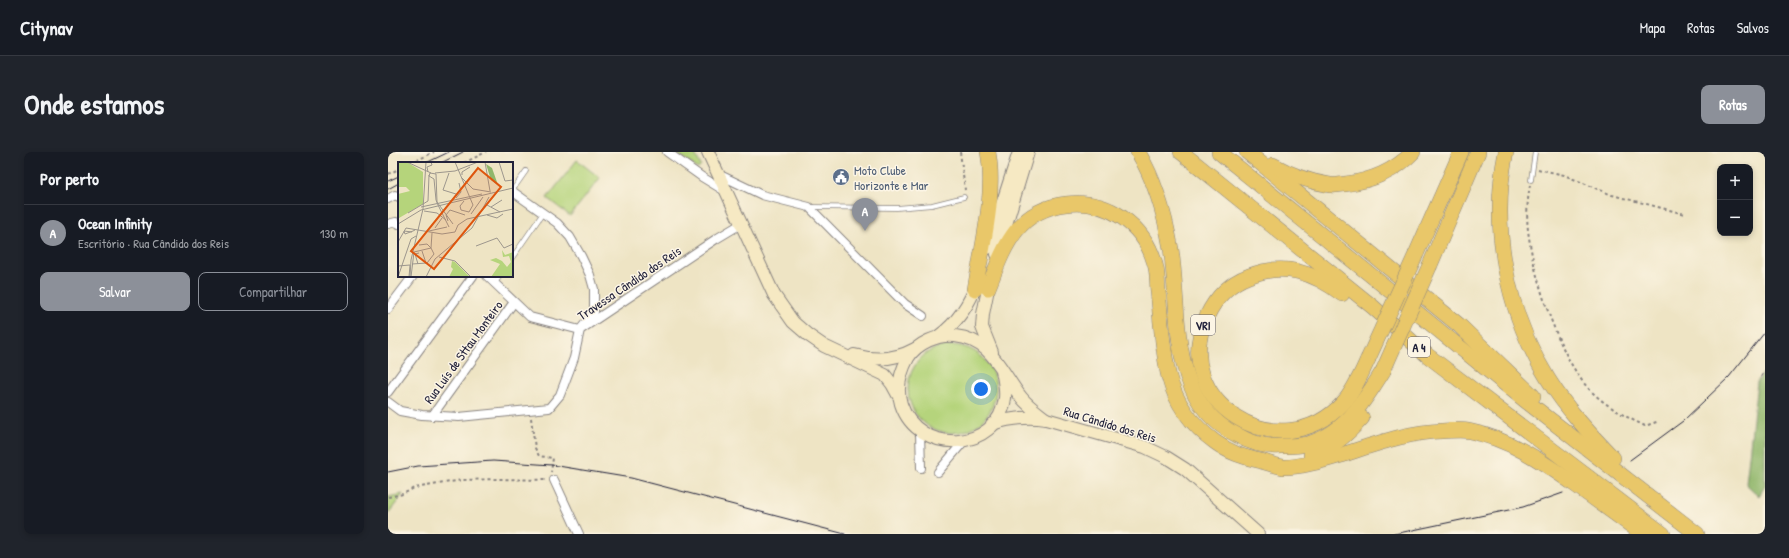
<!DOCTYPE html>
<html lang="pt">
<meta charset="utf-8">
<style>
body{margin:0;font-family:"Patrick Hand",sans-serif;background:#20242c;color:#f1f3f6}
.controls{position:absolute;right:12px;top:12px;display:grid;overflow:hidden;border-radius:8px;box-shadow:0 2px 6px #0003}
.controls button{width:36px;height:36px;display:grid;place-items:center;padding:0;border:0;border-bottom:1px solid #363941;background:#171b24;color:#f1f3f6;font:20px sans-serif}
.you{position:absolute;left:593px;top:237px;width:14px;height:14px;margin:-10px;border:3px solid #fff;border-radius:50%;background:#1a73e8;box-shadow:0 0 0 6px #1a73e833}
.badge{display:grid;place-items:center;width:26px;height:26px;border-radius:50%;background:#8c9099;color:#fff;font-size:13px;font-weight:700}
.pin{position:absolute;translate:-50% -33px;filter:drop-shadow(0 1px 2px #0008)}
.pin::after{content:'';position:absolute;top:21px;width:14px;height:12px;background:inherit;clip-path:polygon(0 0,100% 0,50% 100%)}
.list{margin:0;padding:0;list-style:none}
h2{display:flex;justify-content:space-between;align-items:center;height:52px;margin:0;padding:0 16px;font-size:17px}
h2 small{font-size:13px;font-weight:400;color:#9ea1a6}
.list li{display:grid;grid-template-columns:26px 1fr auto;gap:12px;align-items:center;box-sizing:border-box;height:56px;padding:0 16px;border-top:1px solid #363941}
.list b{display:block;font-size:15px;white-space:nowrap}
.list p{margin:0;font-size:13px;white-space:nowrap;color:#9ea1a6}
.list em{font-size:13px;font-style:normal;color:#9ea1a6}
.actions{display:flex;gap:8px;padding:12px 16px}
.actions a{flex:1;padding:9px 0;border:1px solid #8c9099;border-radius:8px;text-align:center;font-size:14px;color:#8c9099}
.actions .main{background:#8c9099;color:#fff}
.map{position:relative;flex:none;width:1377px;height:382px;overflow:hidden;border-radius:8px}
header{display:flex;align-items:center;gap:24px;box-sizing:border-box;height:56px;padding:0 20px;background:#171b24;border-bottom:1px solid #363941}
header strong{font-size:19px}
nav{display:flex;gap:22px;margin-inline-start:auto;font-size:14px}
.intro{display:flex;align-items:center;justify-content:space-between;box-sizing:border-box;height:96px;padding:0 24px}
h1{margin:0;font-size:28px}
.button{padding:10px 18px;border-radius:8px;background:#8c9099;color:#fff;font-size:14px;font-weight:700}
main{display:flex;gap:24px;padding:0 24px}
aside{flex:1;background:#171b24;border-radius:8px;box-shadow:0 2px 6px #0003}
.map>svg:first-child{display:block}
.green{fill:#b5d47b;stroke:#6c7b5b}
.forest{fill:#90b66b;stroke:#596c53}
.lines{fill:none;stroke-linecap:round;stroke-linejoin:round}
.service-casing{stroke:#888380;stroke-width:5.5}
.minor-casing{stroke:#888380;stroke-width:10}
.secondary-casing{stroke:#888380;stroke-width:14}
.motorway-casing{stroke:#888380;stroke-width:16}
.path{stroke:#888380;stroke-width:2;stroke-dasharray:3 3;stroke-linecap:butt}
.service{stroke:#fff;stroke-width:4}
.minor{stroke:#fff;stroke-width:8}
.secondary{stroke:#f6e9c3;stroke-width:12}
.motorway{stroke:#e9c769;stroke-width:15}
.tram{stroke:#22223b;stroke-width:1}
.motorway-bridge-casing{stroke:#888380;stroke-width:16;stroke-linecap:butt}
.motorway-bridge{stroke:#e9c769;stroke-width:15}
.labels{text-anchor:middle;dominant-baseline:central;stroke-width:3;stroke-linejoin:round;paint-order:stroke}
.shield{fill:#fcf5e5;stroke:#63616e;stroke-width:1}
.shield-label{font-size:12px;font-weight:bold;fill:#22223b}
.service-label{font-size:13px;fill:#4e5e75;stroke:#fcf5e5;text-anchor:start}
.street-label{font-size:13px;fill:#22223b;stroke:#fcf5e5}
.inset-road{fill:none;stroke:#9c968d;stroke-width:1}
.view{fill:#de560e;fill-opacity:0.15;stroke:#de560e;stroke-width:2}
.inset-edge{fill:none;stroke:#22223b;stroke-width:2}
</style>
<header>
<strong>Citynav</strong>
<nav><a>Mapa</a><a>Rotas</a><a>Salvos</a></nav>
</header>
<div class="intro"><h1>Onde estamos</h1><a class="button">Rotas</a></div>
<main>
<aside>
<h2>Por perto<small></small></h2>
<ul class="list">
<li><span class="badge">A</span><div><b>Ocean Infinity</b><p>Escritório · Rua Cândido dos Reis</p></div><em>130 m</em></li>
</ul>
<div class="actions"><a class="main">Salvar</a><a>Compartilhar</a></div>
</aside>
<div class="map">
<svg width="1377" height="382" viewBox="0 0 1377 382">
<rect width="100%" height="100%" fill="#fcf5e5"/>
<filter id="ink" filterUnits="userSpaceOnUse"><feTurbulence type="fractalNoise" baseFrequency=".025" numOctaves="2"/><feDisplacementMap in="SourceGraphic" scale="8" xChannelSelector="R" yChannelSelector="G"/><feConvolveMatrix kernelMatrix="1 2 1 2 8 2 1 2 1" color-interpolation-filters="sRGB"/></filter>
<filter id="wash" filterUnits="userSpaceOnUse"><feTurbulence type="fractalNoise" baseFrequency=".012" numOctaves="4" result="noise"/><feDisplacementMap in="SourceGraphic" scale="16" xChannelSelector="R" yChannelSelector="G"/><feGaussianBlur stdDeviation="0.9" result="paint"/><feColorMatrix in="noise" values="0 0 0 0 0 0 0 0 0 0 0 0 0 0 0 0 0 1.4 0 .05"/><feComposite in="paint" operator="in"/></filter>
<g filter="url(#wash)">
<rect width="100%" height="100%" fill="#eee4c4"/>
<!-- green -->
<g class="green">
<path d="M287 0H306L313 14 310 17Z"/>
<path d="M189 8 212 26 182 64 159 46Z"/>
<circle cx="564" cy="237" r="44"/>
<path d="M15 342 0 362V345Z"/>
</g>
<!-- forest -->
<path class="forest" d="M1377 218V334L1371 344 1358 332 1369 230Z"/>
</g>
<g filter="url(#ink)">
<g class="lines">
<!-- service casing -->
<g class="service-casing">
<g id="service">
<path d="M1143 28 1147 0"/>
<path d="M124 39 138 19"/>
<path d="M421 55 509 56 544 53 576 45"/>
<path d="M124 106 155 61"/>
<path d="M107 131 112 124"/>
</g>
</g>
<!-- minor casing -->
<g class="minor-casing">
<g id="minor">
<path d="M279 0 314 25 337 39"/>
<path d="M330 22 374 43 421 55 517 152 535 164"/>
<path d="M0 47 7 43 11 45"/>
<path d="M0 72 8 70 11 72"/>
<path d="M99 124 142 165 192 178 206 160V137L202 123 193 104 182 85 169 71 124 39"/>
<path d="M0 157 25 124"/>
<path d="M0 240 85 124"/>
<path d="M0 250 12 259 34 263 71 265 161 256 172 243 186 206 192 178 328 87 353 72"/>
<path d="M44 264 126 150"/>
<path d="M532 280 533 316"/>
<path d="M550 320 576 289"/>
<path d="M166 328 191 382"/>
</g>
</g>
<!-- secondary casing -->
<g class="secondary-casing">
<g id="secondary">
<path d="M320 0 386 143 405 170 420 183 436 194 497 223 504 232 510 243"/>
<path d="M600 96 631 0"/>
<path d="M609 102 640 0"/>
<path d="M602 127 595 162 594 175 604 200"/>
<path d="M551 184C570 170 582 151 590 129"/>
<path d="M466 203C487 209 507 208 527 197"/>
<path d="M614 219C616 228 618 236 617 246 610 301 530 304 513 252 508 236 512 221 520 206 529 191 550 182 567 184 604 188 612 218 633 245 640 254 649 260 658 267"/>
<path d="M604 272C622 266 638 264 658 267L757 295 778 305 797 317 870 382"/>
</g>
</g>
<!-- motorway casing -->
<g class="motorway-casing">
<g id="motorway">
<path d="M750 0C768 30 777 63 783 97 793 161 779 249 849 283 861 290 877 295 892 294 899 294 906 294 913 293 953 287 976 250 995 219"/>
<path d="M793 0 985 155 1039 203 1275 382"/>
<path d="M831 0 1138 249 1309 382"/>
<path d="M859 0 1072 174 1145 244"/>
<path d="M1118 0C1102 76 1119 161 1160 227 1178 256 1201 281 1225 306"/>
<path d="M885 13C903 23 922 30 942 33 947 34 953 32 957 32 983 29 1007 19 1025 0"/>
<path d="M1028 102 1073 0"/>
<path d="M1042 113 1090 0"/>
<path d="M600 136C616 96 628 58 678 52 719 47 756 72 767 112 770 121 769 131 770 139 773 167 774 198 781 225 788 252 805 274 827 290 842 301 855 305 873 309 880 311 888 314 895 315 912 316 940 307 957 302 988 292 1020 280 1054 279 1062 279 1072 277 1081 279 1122 287 1155 310 1189 334 1211 350 1233 366 1255 382"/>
<path d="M587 137C594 96 608 41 600 0"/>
<path d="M954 142C925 120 896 110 861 124 842 131 828 145 819 164 779 249 892 320 955 251 966 239 973 222 980 207"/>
<path d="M923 303C946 294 958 284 974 266"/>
</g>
</g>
<!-- path -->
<g class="path">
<path d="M572 0 577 38"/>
<path d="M23 11 46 0"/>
<path d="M76 11 98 0"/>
<path d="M1150 17 1176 23 1224 43 1297 62"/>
<path d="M0 22 11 17"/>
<path d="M1142 33C1139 50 1138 68 1141 85 1146 126 1173 210 1203 239 1218 254 1238 265 1257 274L1271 269"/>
<path d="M1373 225 1377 219"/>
<path d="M143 266 147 296 151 304 165 306 163 320"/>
<path d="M0 345 15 342 26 336 74 328 110 327 158 328"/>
</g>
<!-- service -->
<use href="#service" class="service"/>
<!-- minor -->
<use href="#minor" class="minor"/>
<!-- secondary -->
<use href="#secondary" class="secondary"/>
<!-- motorway -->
<use href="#motorway" class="motorway"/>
<!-- tram -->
<g class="tram">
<path d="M38 11 61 0"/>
<path d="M53 11 75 0"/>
<path d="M0 29 11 24"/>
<path d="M0 37 11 31"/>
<path d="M1242 308 1295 269 1341 225 1377 180"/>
<path d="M0 320 30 314 105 309 164 313 243 326 457 382"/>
<path d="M1006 382 1135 355 1175 341"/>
</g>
<!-- motorway-bridge casing -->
<g class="motorway-bridge-casing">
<g id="motorway-bridge">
<path d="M980 207 1028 102"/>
<path d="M995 219 1042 113"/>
</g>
</g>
<!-- motorway-bridge -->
<use href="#motorway-bridge" class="motorway-bridge"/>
</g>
</g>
<!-- icons -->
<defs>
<g id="civic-disc" transform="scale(0.9)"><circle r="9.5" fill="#5c6f8a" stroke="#fcf5e5"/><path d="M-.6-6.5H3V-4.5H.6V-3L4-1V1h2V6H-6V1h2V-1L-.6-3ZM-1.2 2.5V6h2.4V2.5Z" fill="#fff"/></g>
</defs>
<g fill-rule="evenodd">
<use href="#civic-disc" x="453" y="25"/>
</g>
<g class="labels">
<!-- shield labels -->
<g class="shield">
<rect x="803" y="163" width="24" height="20" rx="3"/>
<rect x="1020" y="185" width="22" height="20" rx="3"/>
</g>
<g class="shield-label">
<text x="815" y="173">VRI</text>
<text x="1031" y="195">A 4</text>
</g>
<!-- service labels -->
<g class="service-label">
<text x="466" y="18">Moto Clube<tspan x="466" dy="15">Horizonte e Mar</tspan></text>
</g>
<!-- street labels -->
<g class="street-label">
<text transform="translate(241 131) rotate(-34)">Travessa Cândido dos Reis</text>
<text transform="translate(75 200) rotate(-54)">Rua Luís de Sttau Monteiro</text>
<text transform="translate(722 272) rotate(17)">Rua Cândido dos Reis</text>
</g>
</g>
<!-- overview -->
<g transform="translate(10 10)">
<rect width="115" height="115" fill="#eee4c4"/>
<path d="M0 0H9L25 10V42L1 56 0 32 12 29 8 25H0ZM104 88 107 93 115 90V115H93L102 102 92 98 98 96 104 99 109 105 113 100 111 94 105 95ZM54 99 57 100 72 115H51L55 107 53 105Z" fill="#b5d47b"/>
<path d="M88 2 94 6 100 23 93 18Z" fill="#90b66b"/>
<path class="inset-road" d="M9 0 33 11M57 0 75 43 71 50 63 48 62 44 66 39M87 0 92 29M101 0 107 19 115 18M30 10 29 5 34 3 33 0M37 11 57 9 80 0M51 11 45 28 58 32M64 13V10L72 5M64 16 75 27 93 30M58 36 63 30 61 21M89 43 102 50M23 45 84 32M93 45 104 38M26 49 39 51 48 58M10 51 30 39 31 13M73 52 85 35M89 53 99 56 105 52M50 59 48 53 52 48 67 53M0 62 23 48 115 26M51 65 40 43 38 38 36 17 31 14 32 11 38 12 39 40 55 62M37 66 44 56M31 69 49 65M14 70 6 69 7 72 15 69 17 68M0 80 8 66 44 72 57 70 60 63 69 57 115 47M78 84 99 76 106 86 115 82M24 89 28 101M41 95 57 99 73 115M14 102 29 101 36 92 33 86 34 71M20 102 17 92 21 91M0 104 12 103 11 115M0 115 13 77 18 74M12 115 13 98 25 47 28 0M13 115 16 90 33 86 29 82 21 83M28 115 37 97 74 66 91 35"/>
<path class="view" d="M80 6 103 25 36 107 13 89Z"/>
<rect width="115" height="115" class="inset-edge"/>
</g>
</svg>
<div class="controls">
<button>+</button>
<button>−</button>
</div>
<div class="you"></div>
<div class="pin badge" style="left:477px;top:79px">A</div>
</div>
</main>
